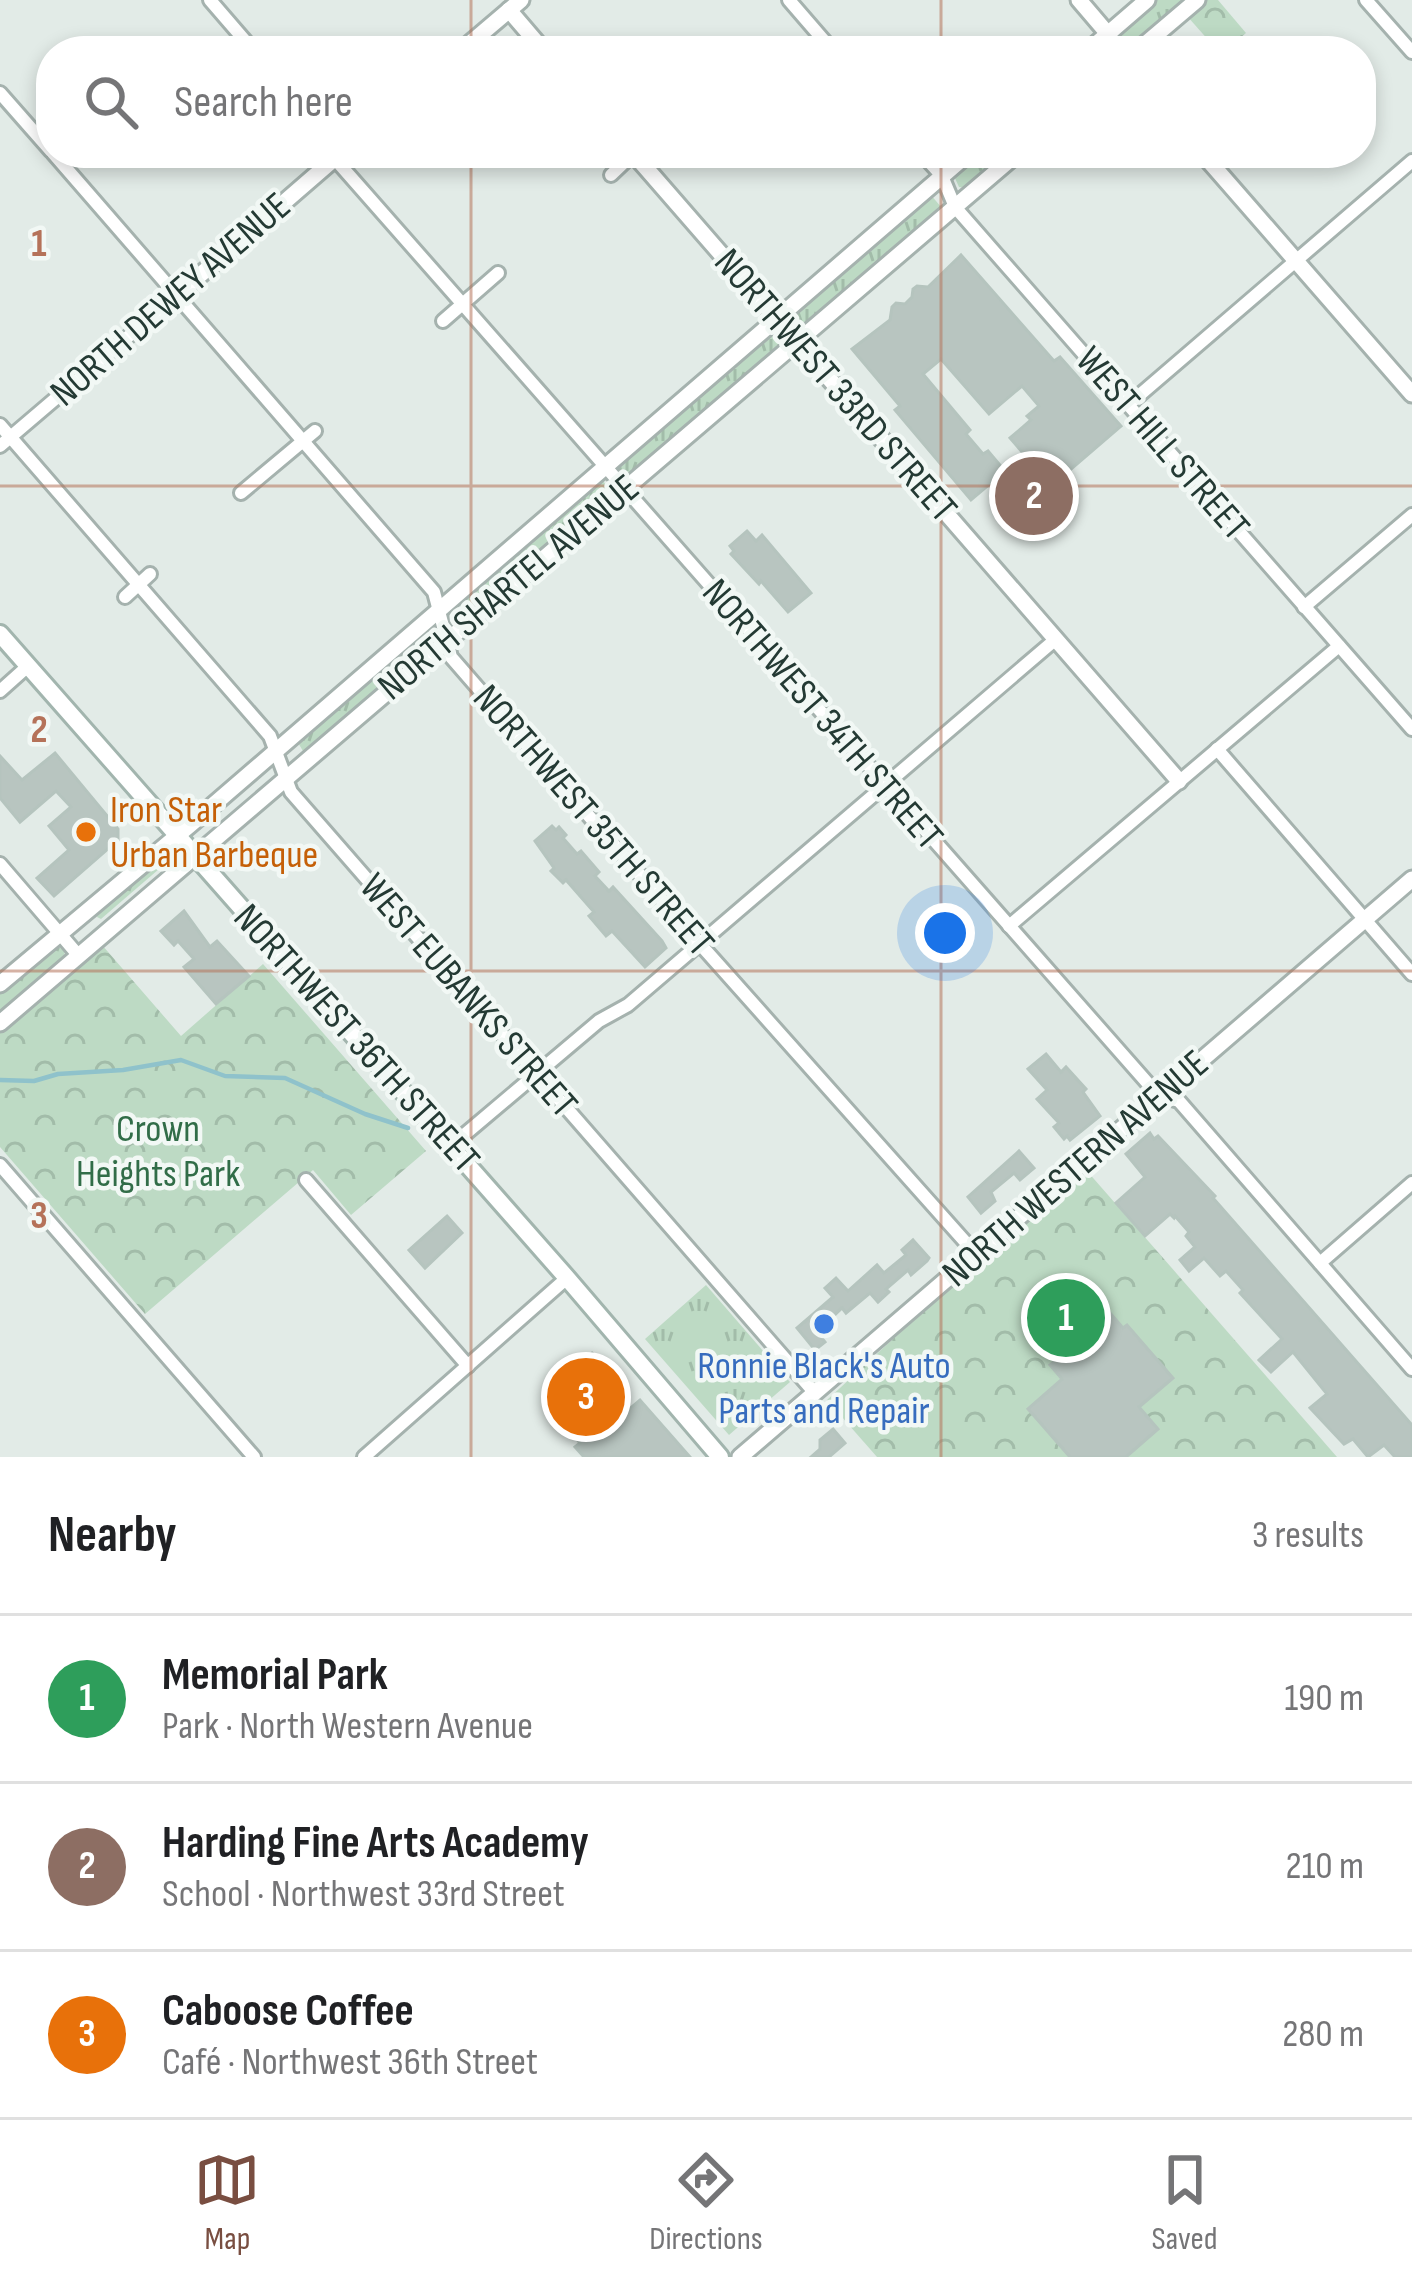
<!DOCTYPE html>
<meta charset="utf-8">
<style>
body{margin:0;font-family:"Sofia Sans Condensed",sans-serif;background:#f2f2f2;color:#202124}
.you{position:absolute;left:945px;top:933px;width:42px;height:42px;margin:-30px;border:9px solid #fff;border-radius:50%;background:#1a73e8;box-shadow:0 0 0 18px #1a73e833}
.badge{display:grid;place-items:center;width:78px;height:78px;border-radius:50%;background:#794e41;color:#fff;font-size:39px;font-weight:700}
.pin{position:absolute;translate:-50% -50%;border:6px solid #fff;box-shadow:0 3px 12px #0006}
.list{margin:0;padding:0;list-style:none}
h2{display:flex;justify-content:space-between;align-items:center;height:156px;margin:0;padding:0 48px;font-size:51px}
h2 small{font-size:39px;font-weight:400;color:#757577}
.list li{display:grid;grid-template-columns:78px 1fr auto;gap:36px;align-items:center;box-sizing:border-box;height:168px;padding:0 48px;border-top:3px solid #e0e0e0}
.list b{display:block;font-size:45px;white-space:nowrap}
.list p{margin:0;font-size:39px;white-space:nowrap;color:#757577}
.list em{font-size:39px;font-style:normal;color:#757577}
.icon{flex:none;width:66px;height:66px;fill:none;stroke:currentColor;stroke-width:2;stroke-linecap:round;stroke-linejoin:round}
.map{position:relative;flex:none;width:1412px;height:1457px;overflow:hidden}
.search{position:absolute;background:#fff;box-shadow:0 6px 18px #0003;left:36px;right:36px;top:36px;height:132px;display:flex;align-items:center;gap:30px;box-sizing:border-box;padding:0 42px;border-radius:48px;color:#757577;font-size:45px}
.sheet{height:660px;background:#fff}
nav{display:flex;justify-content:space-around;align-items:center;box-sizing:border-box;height:168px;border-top:3px solid #e0e0e0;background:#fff;font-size:33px;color:#757577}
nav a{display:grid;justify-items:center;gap:6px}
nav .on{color:#794e41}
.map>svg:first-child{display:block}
.grass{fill:url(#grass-tufts)}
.forest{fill:url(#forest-crowns)}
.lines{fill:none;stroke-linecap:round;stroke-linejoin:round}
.stream{stroke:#8fc2cb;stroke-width:4.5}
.building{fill:#b8c5c0;stroke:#b5c4be;stroke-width:3}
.minor-casing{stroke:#a5b2ae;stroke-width:18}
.tertiary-casing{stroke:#a5b2ae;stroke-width:21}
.secondary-casing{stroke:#a2b5ae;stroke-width:22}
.minor{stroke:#fff;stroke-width:12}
.tertiary{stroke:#fff;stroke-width:15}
.secondary{stroke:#fff;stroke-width:16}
.grid{fill:none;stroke:#b57259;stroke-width:3;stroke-opacity:0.55}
.food-dot{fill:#e8710a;stroke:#f2f8f5;stroke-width:4.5}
.shop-dot{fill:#3f7fe0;stroke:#f2f8f5;stroke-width:4.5}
.labels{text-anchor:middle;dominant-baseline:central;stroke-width:9;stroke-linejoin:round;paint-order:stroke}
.street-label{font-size:39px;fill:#243a34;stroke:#f2f8f5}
.food-label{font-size:39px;fill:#c56008;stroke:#f2f8f5;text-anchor:start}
.park-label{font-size:39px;fill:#316d48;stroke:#f2f8f5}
.shop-label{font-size:39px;fill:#366cbe;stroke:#f2f8f5}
.grid-label{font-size:39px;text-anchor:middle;font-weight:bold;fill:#b57259;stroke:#f2f8f5;stroke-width:9;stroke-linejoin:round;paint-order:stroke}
</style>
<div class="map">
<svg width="1412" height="1457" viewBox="0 0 1412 1457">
<defs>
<pattern id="grass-tufts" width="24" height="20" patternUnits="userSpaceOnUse" patternTransform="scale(3)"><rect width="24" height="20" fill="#bddac4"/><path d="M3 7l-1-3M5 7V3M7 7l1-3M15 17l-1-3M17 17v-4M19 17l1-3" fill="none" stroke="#a2bca9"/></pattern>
<pattern id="forest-crowns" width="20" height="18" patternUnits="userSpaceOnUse" patternTransform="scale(3)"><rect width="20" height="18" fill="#bddac4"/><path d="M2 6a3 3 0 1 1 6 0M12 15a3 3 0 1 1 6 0" fill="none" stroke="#a2bca9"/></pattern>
</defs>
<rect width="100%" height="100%" fill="#e2ebe7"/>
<!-- grass -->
<g class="grass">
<path d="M1157 0H1186L1130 46 1119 33Z"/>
<path d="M979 153H1007L966 188 959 187 954 176Z"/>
<path d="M930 194 942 208 800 330 788 316Z"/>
<path d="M773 330 783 342V346L626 480 614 466Z"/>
<path d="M601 479 612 491 473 609H470L463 597Z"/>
<path d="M413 645 418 650 419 656 308 752 303 751 297 741 406 646Z"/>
<path d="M164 858 166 863 101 919 97 917 98 911Z"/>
<path d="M55 947 65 949 64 959 0 1014V994Z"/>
<path d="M706 1285 790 1382 729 1435 645 1339Z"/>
</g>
<!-- forest -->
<g class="forest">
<path d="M1205 0H1218L1246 33 1224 51H1218L1187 16Z"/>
<path d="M102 945 181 1036 263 964 426 1151 351 1215 313 1170 145 1314 0 1147V1030Z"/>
<path d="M1087 1171 1337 1457H877L827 1400 895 1337Z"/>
</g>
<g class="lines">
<!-- stream -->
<path class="stream" d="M0 1080 34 1081 58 1074 123 1070 181 1060 225 1076 285 1078 365 1114 408 1128"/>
</g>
<!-- building -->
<g class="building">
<path d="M961 255 1054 361 1060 357 1121 426 1063 476 1060 473 1049 483 1010 438 1031 420 1027 416 1039 406 1022 386 989 414 941 359 923 374 970 430 966 434 983 454 988 451 1005 471 971 500 895 410 900 406 852 349 890 320 892 307 896 303 905 304 912 297 913 289 917 286 928 287Z"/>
<path d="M747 531 756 541 762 535 811 593 788 612 761 581 759 584 731 554 734 551 730 546Z"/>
<path d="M55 753 118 829V840L54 896 37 878 69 850 49 826 71 807 56 791 20 822 0 798V756L22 780Z"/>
<path d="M552 826 556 830 559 827 566 835 563 838 577 854 581 851 599 872 595 876 609 891 613 887 662 941 666 948 645 967 612 931 606 936 589 916 594 912 566 880 563 883 551 871 554 868 535 841Z"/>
<path d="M184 911 210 947 217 941 249 976 216 1004 184 967 194 959 178 941 174 945 161 931Z"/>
<path d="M1046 1054 1061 1072 1066 1067 1086 1089 1083 1092 1100 1116 1070 1140 1067 1136 1064 1139 1054 1127 1059 1123 1037 1099 1047 1090 1028 1069Z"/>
<path d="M1150 1133 1154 1139 1158 1136 1215 1196 1213 1198 1412 1425V1457H1395L1384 1445 1368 1457 1353 1439 1344 1444 1310 1408 1327 1394 1293 1352 1271 1372 1259 1360 1282 1339 1240 1293 1243 1290 1226 1271 1220 1276 1204 1258 1189 1271 1180 1260 1195 1247 1186 1236 1189 1232 1175 1216 1174 1218 1170 1214 1145 1236 1116 1203 1145 1177 1126 1154Z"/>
<path d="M1019 1151 1034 1168 1020 1180 1014 1173 991 1192 995 1201 981 1213 968 1197Z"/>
<path d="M447 1216 462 1233 425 1268 409 1250Z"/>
<path d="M913 1240 929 1258 927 1261 911 1275 908 1270 886 1289 889 1292 878 1302 870 1293 846 1313 842 1308 817 1332 825 1342 815 1350 797 1328 833 1297 825 1288 836 1278 848 1291 877 1265 884 1273 906 1255 902 1250Z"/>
<path d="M1097 1298 1123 1328 1127 1325 1173 1378 1139 1407 1158 1429 1126 1457H1070L1028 1409 1062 1379 1050 1365 1064 1354 1050 1338Z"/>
<path d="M592 1353 622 1387 604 1402 620 1417 640 1400 690 1457H584L575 1447 580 1443 550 1407 581 1380 573 1370Z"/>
<path d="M833 1429 845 1443 829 1457H811L820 1449V1440Z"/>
</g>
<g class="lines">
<!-- minor casing -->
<g class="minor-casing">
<g id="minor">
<path d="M210 0 254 51"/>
<path d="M789 0 833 51"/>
<path d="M1366 0 1412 52"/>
<path d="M0 93 51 151"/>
<path d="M53 153 434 592 451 657 700 944 976 1254"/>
<path d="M921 153 942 176 955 207 1412 729"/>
<path d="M335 159 1151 1087 1162 1096 1179 1101 1412 1369"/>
<path d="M611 175 633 154"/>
<path d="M443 321 498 273"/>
<path d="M1128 405 1412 161"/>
<path d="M0 425 270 736 291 792 814 1392"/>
<path d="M0 446 177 295"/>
<path d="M241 493 315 431"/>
<path d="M125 597 150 574"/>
<path d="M1304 607 1412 515"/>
<path d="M0 691 28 666"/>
<path d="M1217 749 1412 974"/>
<path d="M0 864 79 956"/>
<path d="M1009 926 1339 646"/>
<path d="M451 1146 599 1021 628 1005 1056 639"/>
<path d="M0 1165 254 1457"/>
<path d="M306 1180 468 1366"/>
<path d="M1320 1263 1412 1183"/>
<path d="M364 1457 567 1278"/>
</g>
</g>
<!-- tertiary casing -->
<g class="tertiary-casing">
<g id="tertiary">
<path d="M1079 0 1108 34 1117 51"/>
<path d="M509 10 544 51"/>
<path d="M461 51 521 0"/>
<path d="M1088 51 1147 0"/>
<path d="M1137 51 1197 0"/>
<path d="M633 153 1179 781"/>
<path d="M1202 153 1412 394"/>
<path d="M177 295 341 153"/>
<path d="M0 984 190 825 969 153"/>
<path d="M0 1023 1018 153"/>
<path d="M740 1457 1412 879"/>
</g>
</g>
<!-- secondary casing -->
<g class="secondary-casing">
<path id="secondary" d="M0 634 567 1278 720 1457"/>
</g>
<!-- minor -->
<use href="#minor" class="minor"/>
<!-- tertiary -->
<use href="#tertiary" class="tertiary"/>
<!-- secondary -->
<use href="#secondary" class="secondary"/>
</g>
<!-- grid -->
<path class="grid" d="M471 0V51M941 0V51M471 153V1457M941 153V1457M0 486H1412M0 971H1412"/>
<!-- markers -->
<circle class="food-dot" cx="86" cy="832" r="12"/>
<circle class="shop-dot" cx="824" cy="1324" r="12"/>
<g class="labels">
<!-- street labels -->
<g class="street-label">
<text transform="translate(171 300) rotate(-41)">NORTH DEWEY AVENUE</text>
<text transform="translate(835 386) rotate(49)">NORTHWEST 33RD STREET</text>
<text transform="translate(1162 444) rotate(49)">WEST HILL STREET</text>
<text transform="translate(509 588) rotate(-40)">NORTH SHARTEL AVENUE</text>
<text transform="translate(822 715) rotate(49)">NORTHWEST 34TH STREET</text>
<text transform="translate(593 821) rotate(49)">NORTHWEST 35TH STREET</text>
<text transform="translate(468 996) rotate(49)">WEST EUBANKS STREET</text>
<text transform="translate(356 1039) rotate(48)">NORTHWEST 36TH STREET</text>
<text transform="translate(1076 1169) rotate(-41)">NORTH WESTERN AVENUE</text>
</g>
<!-- food labels -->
<g class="food-label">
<text x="110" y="810">Iron Star<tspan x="110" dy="45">Urban Barbeque</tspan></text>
</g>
<!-- park labels -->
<g class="park-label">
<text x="158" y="1129">Crown<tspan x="158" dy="45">Heights Park</tspan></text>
</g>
<!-- shop labels -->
<g class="shop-label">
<text x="824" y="1366">Ronnie Black's Auto<tspan x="824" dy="45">Parts and Repair</tspan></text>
</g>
</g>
<g class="grid-label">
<text x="39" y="256">1</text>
<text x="39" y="742">2</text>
<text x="39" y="1228">3</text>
</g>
</svg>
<div class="you"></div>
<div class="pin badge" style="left:1066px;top:1318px;background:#2e9e5b">1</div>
<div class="pin badge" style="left:1034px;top:496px;background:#8d6e63">2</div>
<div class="pin badge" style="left:586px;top:1397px;background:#e8710a">3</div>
<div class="search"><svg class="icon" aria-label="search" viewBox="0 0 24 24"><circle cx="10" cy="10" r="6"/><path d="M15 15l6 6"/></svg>Search here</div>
</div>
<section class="sheet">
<h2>Nearby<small>3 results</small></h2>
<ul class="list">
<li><span class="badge" style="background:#2e9e5b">1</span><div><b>Memorial Park</b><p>Park · North Western Avenue</p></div><em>190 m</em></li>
<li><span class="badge" style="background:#8d6e63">2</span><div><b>Harding Fine Arts Academy</b><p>School · Northwest 33rd Street</p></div><em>210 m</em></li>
<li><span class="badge" style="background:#e8710a">3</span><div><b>Caboose Coffee</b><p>Café · Northwest 36th Street</p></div><em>280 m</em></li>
</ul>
</section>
<nav>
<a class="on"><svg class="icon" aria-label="map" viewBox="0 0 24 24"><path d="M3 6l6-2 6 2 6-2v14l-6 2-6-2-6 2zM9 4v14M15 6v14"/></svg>Map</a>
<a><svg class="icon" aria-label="directions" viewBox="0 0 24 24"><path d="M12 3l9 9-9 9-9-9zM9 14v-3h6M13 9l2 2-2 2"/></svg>Directions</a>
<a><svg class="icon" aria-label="saved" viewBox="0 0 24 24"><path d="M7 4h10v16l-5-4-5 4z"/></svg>Saved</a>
</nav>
